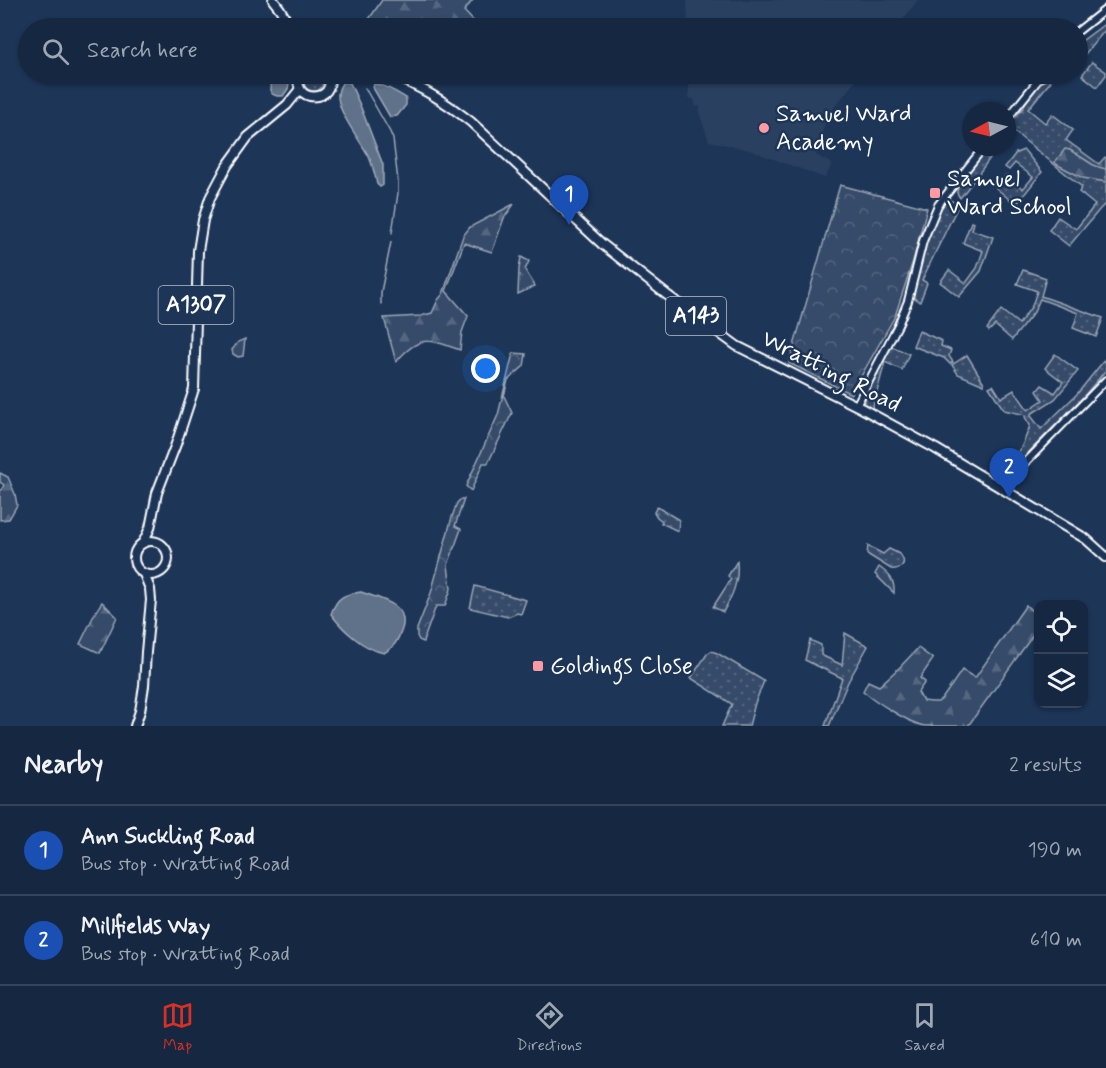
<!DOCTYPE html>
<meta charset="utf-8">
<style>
body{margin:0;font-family:Mynerve,sans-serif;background:#23344c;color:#f1f3f6}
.controls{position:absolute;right:18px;bottom:18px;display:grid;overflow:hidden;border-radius:12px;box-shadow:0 2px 4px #0004}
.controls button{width:54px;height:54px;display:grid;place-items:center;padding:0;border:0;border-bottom:2px solid #35445a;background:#162841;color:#f1f3f6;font:30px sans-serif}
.compass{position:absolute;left:962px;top:102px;width:54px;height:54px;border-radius:50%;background:#162841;box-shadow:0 2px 4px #0004;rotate:263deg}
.you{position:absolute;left:486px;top:369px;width:21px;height:21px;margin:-15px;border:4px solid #fff;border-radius:50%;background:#1a73e8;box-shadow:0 0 0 9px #1a73e833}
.badge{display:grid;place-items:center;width:39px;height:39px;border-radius:50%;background:#d93025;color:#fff;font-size:20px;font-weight:700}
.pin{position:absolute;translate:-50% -50px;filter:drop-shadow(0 2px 3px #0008)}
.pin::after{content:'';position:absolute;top:32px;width:21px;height:18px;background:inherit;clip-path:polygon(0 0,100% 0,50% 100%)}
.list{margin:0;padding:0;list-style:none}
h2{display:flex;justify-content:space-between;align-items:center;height:78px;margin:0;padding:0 24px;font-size:26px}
h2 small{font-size:20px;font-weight:400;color:#9ea6b1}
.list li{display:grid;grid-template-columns:39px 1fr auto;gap:18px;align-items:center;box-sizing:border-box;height:90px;padding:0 24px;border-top:2px solid #35445a}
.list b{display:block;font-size:22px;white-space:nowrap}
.list p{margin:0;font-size:20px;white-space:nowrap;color:#9ea6b1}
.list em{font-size:20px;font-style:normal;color:#9ea6b1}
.icon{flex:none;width:33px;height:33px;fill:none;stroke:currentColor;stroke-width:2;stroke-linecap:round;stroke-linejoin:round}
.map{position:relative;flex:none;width:1106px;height:726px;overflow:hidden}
.search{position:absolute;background:#162841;box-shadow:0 2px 4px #0004;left:18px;right:18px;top:18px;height:66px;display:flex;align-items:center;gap:15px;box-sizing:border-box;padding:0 21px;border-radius:33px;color:#9ea6b1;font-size:22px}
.sheet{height:258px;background:#162841}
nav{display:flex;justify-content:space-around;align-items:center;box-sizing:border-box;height:84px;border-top:2px solid #35445a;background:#162841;font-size:16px;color:#9ea6b1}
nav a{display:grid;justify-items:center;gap:3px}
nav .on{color:#d93025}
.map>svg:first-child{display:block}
.built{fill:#2a4161}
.grass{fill:url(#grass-dots);stroke:#9aa5b4;stroke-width:1.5}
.forest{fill:url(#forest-firs);stroke:#9aa5b4;stroke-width:1.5}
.park{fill:url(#park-crowns);stroke:#9aa5b4;stroke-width:1.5}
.water{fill:#617289;stroke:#a0aab8;stroke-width:1.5}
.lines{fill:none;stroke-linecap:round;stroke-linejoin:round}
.stream{stroke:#a0aab8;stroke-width:1.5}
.tertiary-casing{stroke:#fff;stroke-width:10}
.primary-casing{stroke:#fff;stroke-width:12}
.tertiary{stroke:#1d3557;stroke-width:6}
.primary{stroke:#1d3557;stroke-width:8}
.poi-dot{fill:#ff9aa2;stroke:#1d3557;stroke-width:2}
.labels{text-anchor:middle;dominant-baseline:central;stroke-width:5;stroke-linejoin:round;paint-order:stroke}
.shield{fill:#1d3557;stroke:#bbc2cd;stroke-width:1.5}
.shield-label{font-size:22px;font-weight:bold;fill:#fff}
.poi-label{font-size:24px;fill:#fff;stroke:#1d3557;text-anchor:start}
.street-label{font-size:24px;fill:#fff;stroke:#1d3557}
</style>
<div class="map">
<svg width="1106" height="726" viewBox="0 0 1106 726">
<defs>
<pattern id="grass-dots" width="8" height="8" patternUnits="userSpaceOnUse" patternTransform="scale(1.5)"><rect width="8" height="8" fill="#364b69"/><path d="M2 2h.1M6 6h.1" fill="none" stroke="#546680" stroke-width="1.8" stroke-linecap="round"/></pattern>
<pattern id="forest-firs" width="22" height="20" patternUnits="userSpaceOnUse" patternTransform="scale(1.5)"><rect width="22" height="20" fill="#364b69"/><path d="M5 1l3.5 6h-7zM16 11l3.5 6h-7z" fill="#546680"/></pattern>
<pattern id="park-crowns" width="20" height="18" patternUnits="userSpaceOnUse" patternTransform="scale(1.5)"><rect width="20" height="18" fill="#364b69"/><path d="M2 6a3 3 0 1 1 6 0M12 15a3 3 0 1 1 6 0" fill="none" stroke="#546680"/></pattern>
</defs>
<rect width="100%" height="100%" fill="#1d3557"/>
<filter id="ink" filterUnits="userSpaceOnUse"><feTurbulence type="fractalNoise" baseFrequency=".0167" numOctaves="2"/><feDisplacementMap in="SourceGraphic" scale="12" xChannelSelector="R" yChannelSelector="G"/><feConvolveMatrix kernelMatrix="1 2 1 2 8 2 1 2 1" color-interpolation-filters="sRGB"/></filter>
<g filter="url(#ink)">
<!-- built -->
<g class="built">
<path d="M687 0H918L896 28H688Z"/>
<path d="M689 74H861L827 116 816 155 832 164 825 178 749 150 709 141 700 115V106L696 107 694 99 689 98Z"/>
</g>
<!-- grass -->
<g class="grass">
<path d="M1106 23V29L1085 54 1078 48V42L1079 43Z"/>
<path d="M1092 62 1106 72V75L1097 87 1082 75Z"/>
<path d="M307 74H321C325 80 324 85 319 90 310 93 304 89 303 80Z"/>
<path d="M1049 79 1051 81 1028 109 1045 123 1052 114 1073 130 1066 140 1099 164 1105 157 1106 158V206L1104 205 1100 209 1069 246 1049 230 1058 217 1076 229 1095 205 1079 192 1082 187 1007 126 1024 107V105C1030 96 1037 82 1049 79Z"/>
<path d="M989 147H998L974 180 960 198 957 193 958 186Z"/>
<path d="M1024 150 1042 172 1016 205 996 188 1006 175 1023 189 1033 177 1015 163 1009 170 1005 167 1016 153Z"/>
<path d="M949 200 959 204 922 280 927 283 920 302 915 299 912 293C919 269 929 214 949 200Z"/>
<path d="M971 222 974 223 972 230 993 237 981 271 959 297 940 282 949 270 966 283 977 268 983 251 963 243Z"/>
<path d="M1023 270 1046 278 1041 296 1103 318 1096 337 1073 328 1078 313 1040 299 1034 312 1012 340 995 325 989 331 987 329 1001 310 1019 324 1032 306 1037 291 1017 284Z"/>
<path d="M919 331 942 341 941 346 951 350 949 356 953 362 950 364 944 358 913 346Z"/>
<path d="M891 346 909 354 902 370 885 362 872 410 865 405V397Z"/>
<path d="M1055 354 1078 371 1055 399 1031 414V416L1041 429 1077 394 1106 358V370L1084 396 1027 454 1011 477 1009 479 1005 478C1014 460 1025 444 1030 425L1025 417 1026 415 1004 410 989 387 993 385 1001 398 1014 390 1028 410 1043 400 1037 391 1042 385 1055 393 1063 382 1045 368Z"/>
<path d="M967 355 984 383V385L958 374 952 365Z"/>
<path d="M657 507 679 520 678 531 661 523 662 521 657 517 654 512Z"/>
<path d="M868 546 883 554 889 549C893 551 900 553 902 557 907 566 898 570 891 569L867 554Z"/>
<path d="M737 561C739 581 733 595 723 612L713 607 731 579 728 576Z"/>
<path d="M879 567C889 574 895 580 894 593L875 574Z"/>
<path d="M475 586 526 600 521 614 517 613 508 617 470 608Z"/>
<path d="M845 633 868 646 848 682 829 726H825L842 678 805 660 810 640 821 645V655L823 656 842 665Z"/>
<path d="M711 651 717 653 764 681 755 703 749 726H722L732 704 691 678 707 654Z"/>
</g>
<!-- forest -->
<g class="forest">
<path d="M382 0H473L464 11 480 28H363Z"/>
<path d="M1065 149 1070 150 1095 166 1106 169V182L1083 178 1056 164 1055 162Z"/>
<path d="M514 204 504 218 492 252 464 243 446 291 468 316 462 332 460 350C429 339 420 334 396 362L384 318 421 316 432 313 438 300 443 294 463 236 470 227Z"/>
<path d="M0 473 8 477 15 494 17 505 9 519 0 520V492L4 485 0 482Z"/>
<path d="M102 602 117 617 100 653 80 644 96 611Z"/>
<path d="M1026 605 1033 612H1038V628L968 726C954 726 939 726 925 726 910 724 875 701 863 691L868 681 879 686 900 667 918 648 933 659 920 678 925 682 918 692 923 701 932 702H938L942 699 962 670 975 678Z"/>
</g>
<!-- park -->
<g class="park">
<path d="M840 185 927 208 913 261 895 316 851 394 789 363Z"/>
<path d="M521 257 529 261 525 270 535 286 518 294 519 269Z"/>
<path d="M245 339 243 356 238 357 233 354 232 350 238 342Z"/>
<path d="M513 353 526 354 524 366 508 380 504 396 512 413 488 463H483L471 491 466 486 498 415Z"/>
<path d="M461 499H464L455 526 461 529 448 565 451 589 445 606H436L423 642 419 640 417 636V629L431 593 452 517 457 503Z"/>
</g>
<!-- water -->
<g class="water">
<path d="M271 74H291L288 89 283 96H277L272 94 270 90Z"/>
<path d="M343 82 350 83 360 105 383 165V185L380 187 377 184C375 175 373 166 369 157 361 141 337 112 338 95 338 90 340 86 343 82Z"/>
<path d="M374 84C385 85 396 92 406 98V105L397 116 390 117 373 88Z"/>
<path d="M361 592C380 599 412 604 401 632 396 643 395 646 384 653 363 649 343 630 331 614 337 597 344 594 361 592Z"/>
</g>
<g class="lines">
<!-- stream -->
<g class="stream">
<path d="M365 88 390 132 393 139 398 181V193L392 233"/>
<path d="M381 304V292L391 242"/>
</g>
<!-- tertiary casing -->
<g class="tertiary-casing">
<g id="tertiary">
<path d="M1078 31 1106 9"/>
<path d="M1007 119 1043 74"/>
<path d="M856 406 898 325 908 301 923 241 938 205 984 147"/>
<path d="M1007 491 1021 467 1106 380"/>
</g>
</g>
<!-- primary casing -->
<g class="primary-casing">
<g id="primary">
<path d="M273 0 280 9 291 28"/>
<path d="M300 74C289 104 339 104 328 74"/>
<path d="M389 74C421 87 443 100 471 122L602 244 667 295 737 346 861 408 936 449 1086 539 1106 557"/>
<circle cx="151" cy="558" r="17"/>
<path d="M143 543 150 528 157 493 176 444 194 389 198 251 203 220 210 198 227 166 248 137 287 105 300 89"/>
<path d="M135 726 140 711 144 686 146 652 151 600 150 589 144 574"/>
</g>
</g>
<!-- tertiary -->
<use href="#tertiary" class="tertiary"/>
<!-- primary -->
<use href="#primary" class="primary"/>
</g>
</g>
<!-- markers -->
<g class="poi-dot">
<circle cx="764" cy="128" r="6"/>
<rect x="929" y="187" width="12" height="12" rx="3"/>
<rect x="532" y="660" width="12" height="12" rx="3"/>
</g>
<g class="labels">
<!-- shield labels -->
<g class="shield">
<rect x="158.5" y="286" width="75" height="38" rx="4.5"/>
<rect x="666" y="297" width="60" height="38" rx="4.5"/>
</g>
<g class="shield-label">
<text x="196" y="305">A1307</text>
<text x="696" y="316">A143</text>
</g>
<!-- poi labels -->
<g class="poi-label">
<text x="776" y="114">Samuel Ward<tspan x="776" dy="28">Academy</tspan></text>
<text x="947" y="179">Samuel<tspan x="947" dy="28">Ward School</tspan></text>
<text x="550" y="666">Goldings Close</text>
</g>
<!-- street labels -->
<g class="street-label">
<text transform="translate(831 372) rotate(27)">Wratting Road</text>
</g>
</g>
</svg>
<div class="controls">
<button><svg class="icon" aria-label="locate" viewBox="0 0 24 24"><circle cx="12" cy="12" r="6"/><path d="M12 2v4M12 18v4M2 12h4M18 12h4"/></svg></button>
<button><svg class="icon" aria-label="layers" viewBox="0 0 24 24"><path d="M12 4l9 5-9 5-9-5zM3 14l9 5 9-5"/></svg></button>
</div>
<svg class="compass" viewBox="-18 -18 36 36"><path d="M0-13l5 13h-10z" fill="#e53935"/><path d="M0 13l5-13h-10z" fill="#9ea6b1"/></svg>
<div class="you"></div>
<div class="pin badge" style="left:569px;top:225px;background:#1a4fb4">1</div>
<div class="pin badge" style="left:1009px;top:498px;background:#1a4fb4">2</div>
<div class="search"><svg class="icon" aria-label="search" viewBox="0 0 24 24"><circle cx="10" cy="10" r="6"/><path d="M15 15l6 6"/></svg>Search here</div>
</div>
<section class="sheet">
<h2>Nearby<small>2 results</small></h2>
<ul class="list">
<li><span class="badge" style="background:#1a4fb4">1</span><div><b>Ann Suckling Road</b><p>Bus stop · Wratting Road</p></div><em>190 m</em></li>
<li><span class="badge" style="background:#1a4fb4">2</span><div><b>Millfields Way</b><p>Bus stop · Wratting Road</p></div><em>610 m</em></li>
</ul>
</section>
<nav>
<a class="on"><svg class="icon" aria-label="map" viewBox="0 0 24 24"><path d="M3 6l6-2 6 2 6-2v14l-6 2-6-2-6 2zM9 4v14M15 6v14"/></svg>Map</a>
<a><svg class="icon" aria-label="directions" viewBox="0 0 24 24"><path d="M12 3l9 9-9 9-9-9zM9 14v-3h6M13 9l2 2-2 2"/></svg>Directions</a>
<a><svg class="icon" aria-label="saved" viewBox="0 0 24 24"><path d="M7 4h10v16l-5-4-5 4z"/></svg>Saved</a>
</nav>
